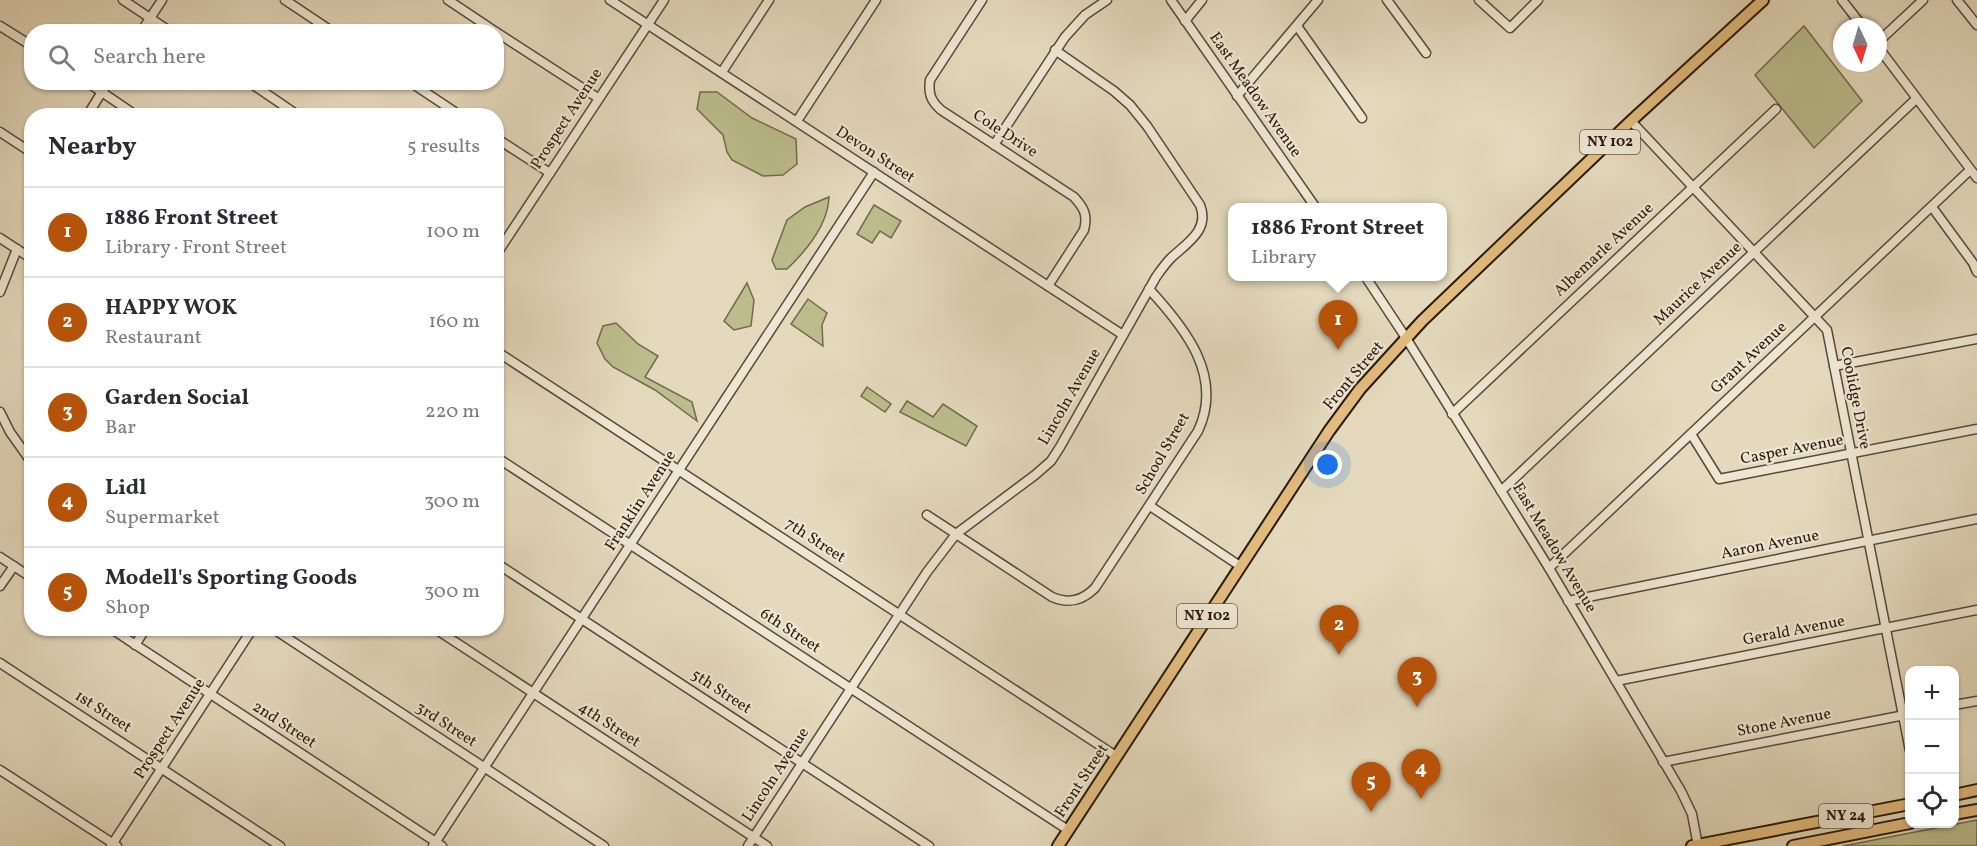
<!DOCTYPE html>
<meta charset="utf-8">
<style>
body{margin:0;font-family:Vollkorn,serif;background:#f7f7f7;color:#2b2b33}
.controls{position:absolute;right:18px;bottom:18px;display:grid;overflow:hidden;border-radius:12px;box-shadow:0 2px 4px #0004}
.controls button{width:54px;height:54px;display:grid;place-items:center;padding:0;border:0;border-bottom:2px solid #e1e1e2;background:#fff;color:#2b2b33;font:30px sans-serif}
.compass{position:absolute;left:1833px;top:18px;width:54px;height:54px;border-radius:50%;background:#fff;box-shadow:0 2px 4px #0004;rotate:176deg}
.you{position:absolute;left:1328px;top:465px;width:21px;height:21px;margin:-15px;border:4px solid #fff;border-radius:50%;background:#1a73e8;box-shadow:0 0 0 9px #1a73e833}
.badge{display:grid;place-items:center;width:39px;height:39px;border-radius:50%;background:#b45309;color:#fff;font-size:20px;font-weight:700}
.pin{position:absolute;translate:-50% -50px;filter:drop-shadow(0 2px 3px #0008)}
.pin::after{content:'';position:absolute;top:32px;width:21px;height:18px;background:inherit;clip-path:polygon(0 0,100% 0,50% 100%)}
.popup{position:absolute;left:1228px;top:203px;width:219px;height:78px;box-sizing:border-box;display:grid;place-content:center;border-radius:12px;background:#fff;filter:drop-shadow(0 2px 4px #0005);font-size:20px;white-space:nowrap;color:#7c7c81}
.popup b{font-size:22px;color:#2b2b33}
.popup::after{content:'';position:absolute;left:50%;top:100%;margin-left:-12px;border:12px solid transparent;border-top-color:#fff}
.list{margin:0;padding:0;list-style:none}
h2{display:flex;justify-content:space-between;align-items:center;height:78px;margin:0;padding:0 24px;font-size:26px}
h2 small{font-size:20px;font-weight:400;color:#7c7c81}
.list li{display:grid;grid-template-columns:39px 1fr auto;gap:18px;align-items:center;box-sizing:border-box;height:90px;padding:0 24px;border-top:2px solid #e1e1e2}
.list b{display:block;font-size:22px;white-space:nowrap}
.list p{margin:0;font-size:20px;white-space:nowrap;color:#7c7c81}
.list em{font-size:20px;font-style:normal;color:#7c7c81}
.icon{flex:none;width:33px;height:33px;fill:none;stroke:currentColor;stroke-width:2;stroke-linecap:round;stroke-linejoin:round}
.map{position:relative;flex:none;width:1977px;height:846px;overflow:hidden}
.search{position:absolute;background:#fff;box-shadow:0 2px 4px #0004;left:24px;top:24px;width:480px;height:66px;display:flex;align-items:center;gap:15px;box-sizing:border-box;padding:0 21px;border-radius:24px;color:#7c7c81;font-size:22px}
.panel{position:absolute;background:#fff;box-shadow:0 2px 4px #0004;left:24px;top:108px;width:480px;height:528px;border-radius:24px}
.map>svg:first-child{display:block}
.green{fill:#bbbd8c;stroke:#726a4c;stroke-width:1.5}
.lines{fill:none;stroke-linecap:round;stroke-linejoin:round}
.minor-casing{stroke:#584837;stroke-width:11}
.major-casing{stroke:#2a180b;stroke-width:14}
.minor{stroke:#ede6d3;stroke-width:8}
.major{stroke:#e2bc7e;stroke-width:10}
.labels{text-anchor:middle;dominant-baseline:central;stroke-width:4.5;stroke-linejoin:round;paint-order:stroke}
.shield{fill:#ede6d3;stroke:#645647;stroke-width:1.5}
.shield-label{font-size:15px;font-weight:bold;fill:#2a180b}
.street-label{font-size:16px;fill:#2a180b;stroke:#ede6d3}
</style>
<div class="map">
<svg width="1977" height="846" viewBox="0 0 1977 846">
<rect width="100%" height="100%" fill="#e4d9bc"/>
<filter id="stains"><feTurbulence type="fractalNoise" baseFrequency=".00333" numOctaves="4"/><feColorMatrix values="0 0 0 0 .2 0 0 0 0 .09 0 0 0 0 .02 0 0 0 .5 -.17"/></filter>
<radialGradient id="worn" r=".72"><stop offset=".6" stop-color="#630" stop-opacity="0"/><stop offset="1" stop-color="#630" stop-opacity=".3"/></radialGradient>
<!-- green -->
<g class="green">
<path d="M1804 26 1862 101 1814 148 1755 75Z"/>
<path d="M700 92H717L752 118 796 139 797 164 783 175 763 176 732 160 727 152 723 135 697 109Z"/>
<path d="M829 197C828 224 806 251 787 269H776L772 260 787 220 805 207Z"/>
<path d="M874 205 901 221 891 238 880 231 872 243 857 234Z"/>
<path d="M747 283 754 300 751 326 734 330 724 321Z"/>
<path d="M808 299 827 313 822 325 823 346 791 324Z"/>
<path d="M616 323 638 344 658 356 645 377 692 402 697 421 655 390 613 367 605 359 597 343 603 326Z"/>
<path d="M867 387 891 404 885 412 861 396Z"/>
<path d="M907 401 933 417 943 404 977 426 966 446 900 412Z"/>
<path d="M1977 820V846H1843Z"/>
</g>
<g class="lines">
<!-- minor casing -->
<g class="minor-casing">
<g id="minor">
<path d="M123 0 171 32"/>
<path d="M285 0 333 32"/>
<path d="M448 0 496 32"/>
<path d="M610 0 1123 335"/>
<path d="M982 0 930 80C928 94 931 101 941 110L1074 197C1084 208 1088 215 1084 230L1048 286"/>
<path d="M1171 0 1316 208"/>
<path d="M1387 0 1426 53"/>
<path d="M1479 0 1510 28 1538 0"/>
<path d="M1842 0 1863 27"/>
<path d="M1957 0 1977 25"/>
<path d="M1185 21 1202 0"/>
<path d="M0 26 32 46"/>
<path d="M1297 26 1362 118"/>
<path d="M141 32 162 0"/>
<path d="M496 32 598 98"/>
<path d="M1878 42 1923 0"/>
<path d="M1878 47 1977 178"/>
<path d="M722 72 769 0"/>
<path d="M87 82 137 116"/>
<path d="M249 82 299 116"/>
<path d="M410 82 461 116"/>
<path d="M1237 96 1318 0"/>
<path d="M87 116 108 82"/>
<path d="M797 121 876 0"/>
<path d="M1631 121 1827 330 1910 751"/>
<path d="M0 132 32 153"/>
<path d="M496 138 550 173"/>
<path d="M994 145 1065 37 1085 15 1107 0"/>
<path d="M1932 207 1973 263 1977 272"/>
<path d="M0 238 32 259"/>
<path d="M496 255 664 0"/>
<path d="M1365 276 1406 338 1549 568 1681 791 1692 814 1698 846"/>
<path d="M0 292 17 249"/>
<path d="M496 351 1116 756"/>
<path d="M1834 366 1977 339"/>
<path d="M0 412 10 432 32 463"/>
<path d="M1452 414 1776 109"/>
<path d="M1691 434 1719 479 1977 429"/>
<path d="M496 457 1068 830"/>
<path d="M1501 491 1916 99"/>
<path d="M1150 506 1240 566"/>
<path d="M927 515 1052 597C1069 604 1082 601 1095 588L1198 431C1224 376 1185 328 1149 289"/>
<path d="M0 557 32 578"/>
<path d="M496 563 929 846"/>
<path d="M1549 568 1970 170"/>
<path d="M0 586 14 566"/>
<path d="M1568 601 1977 519"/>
<path d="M110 628 442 846"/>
<path d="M272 628 604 846"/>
<path d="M434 628 767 846"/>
<path d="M135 645 146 628"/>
<path d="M0 663 280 846"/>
<path d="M1616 681 1977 610"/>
<path d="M1954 705 1977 701"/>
<path d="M1663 762 1910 714"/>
<path d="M0 770 117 846"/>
<path d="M111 846 253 628"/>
<path d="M433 846 874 172"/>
<path d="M748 846 927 572 956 534 1035 475 1051 461 1060 447 1156 277C1161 270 1165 264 1171 258 1187 243 1210 230 1200 205L1147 126 1130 105 1114 91 1055 50"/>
</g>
</g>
<!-- major casing -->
<g class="major-casing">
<g id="major">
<path d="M1954 795 1977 790"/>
<path d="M1954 814 1977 810"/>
<path d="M1058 846 1329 431 1360 389 1422 321 1631 121 1763 0"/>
<path d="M1692 846 1910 804"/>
<path d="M1793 846 1910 823"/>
</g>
</g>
<!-- minor -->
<use href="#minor" class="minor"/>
<!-- major -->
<use href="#major" class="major"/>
</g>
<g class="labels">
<!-- shield labels -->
<g class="shield">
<rect x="1580" y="130" width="60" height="24" rx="4.5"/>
<rect x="1177" y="604" width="60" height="24" rx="4.5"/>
<rect x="1819" y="804" width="54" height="24" rx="4.5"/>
</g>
<g class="shield-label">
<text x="1610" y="142">NY 102</text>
<text x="1207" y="616">NY 102</text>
<text x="1846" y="816">NY 24</text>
</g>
<!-- street labels -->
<g class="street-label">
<text transform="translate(1255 95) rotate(55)">East Meadow Avenue</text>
<text transform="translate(567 119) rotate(-57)">Prospect Avenue</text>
<text transform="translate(1005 134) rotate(33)">Cole Drive</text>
<text transform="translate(875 155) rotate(33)">Devon Street</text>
<text transform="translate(1604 250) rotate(-43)">Albemarle Avenue</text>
<text transform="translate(1698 284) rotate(-43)">Maurice Avenue</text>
<text transform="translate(1749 358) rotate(-43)">Grant Avenue</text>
<text transform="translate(1354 376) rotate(-50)">Front Street</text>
<text transform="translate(1070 397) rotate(-60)">Lincoln Avenue</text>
<text transform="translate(1855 398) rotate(79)">Coolidge Drive</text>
<text transform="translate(1792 450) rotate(-11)">Casper Avenue</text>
<text transform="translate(1163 454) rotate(-60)">School Street</text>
<text transform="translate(641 501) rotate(-57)">Franklin Avenue</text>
<text transform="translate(815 541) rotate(33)">7th Street</text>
<text transform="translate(1770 545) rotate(-11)">Aaron Avenue</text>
<text transform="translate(1554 548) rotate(59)">East Meadow Avenue</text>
<text transform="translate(790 631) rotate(33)">6th Street</text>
<text transform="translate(1794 631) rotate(-11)">Gerald Avenue</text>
<text transform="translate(721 692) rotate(33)">5th Street</text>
<text transform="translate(103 712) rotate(33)">1st Street</text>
<text transform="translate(1784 723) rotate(-11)">Stone Avenue</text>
<text transform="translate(284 725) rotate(33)">2nd Street</text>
<text transform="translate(446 725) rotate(33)">3rd Street</text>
<text transform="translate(609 725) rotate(33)">4th Street</text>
<text transform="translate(170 729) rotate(-57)">Prospect Avenue</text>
<text transform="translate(776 775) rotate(-57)">Lincoln Avenue</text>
<text transform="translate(1082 781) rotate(-57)">Front Street</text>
</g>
</g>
<rect width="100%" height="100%" filter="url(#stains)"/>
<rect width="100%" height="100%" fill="url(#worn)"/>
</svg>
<div class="controls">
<button>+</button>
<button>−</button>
<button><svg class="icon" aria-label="locate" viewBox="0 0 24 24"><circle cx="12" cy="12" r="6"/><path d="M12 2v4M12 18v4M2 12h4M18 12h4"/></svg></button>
</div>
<svg class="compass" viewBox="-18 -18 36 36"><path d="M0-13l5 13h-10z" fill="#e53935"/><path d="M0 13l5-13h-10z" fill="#7c7c81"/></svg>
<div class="you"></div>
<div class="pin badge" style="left:1338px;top:350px">1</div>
<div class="popup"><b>1886 Front Street</b>Library</div>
<div class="pin badge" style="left:1339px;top:655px">2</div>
<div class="pin badge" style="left:1417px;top:707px">3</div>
<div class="pin badge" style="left:1421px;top:799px">4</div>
<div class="pin badge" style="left:1371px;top:812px">5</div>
<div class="search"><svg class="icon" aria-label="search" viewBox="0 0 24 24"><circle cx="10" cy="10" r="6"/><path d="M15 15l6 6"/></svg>Search here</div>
<section class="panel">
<h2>Nearby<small>5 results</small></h2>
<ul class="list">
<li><span class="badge">1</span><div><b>1886 Front Street</b><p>Library · Front Street</p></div><em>100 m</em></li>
<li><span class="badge">2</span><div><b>HAPPY WOK</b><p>Restaurant</p></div><em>160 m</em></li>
<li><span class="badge">3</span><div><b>Garden Social</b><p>Bar</p></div><em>220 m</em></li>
<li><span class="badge">4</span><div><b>Lidl</b><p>Supermarket</p></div><em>300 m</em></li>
<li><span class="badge">5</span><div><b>Modell's Sporting Goods</b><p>Shop</p></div><em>300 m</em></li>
</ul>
</section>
</div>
